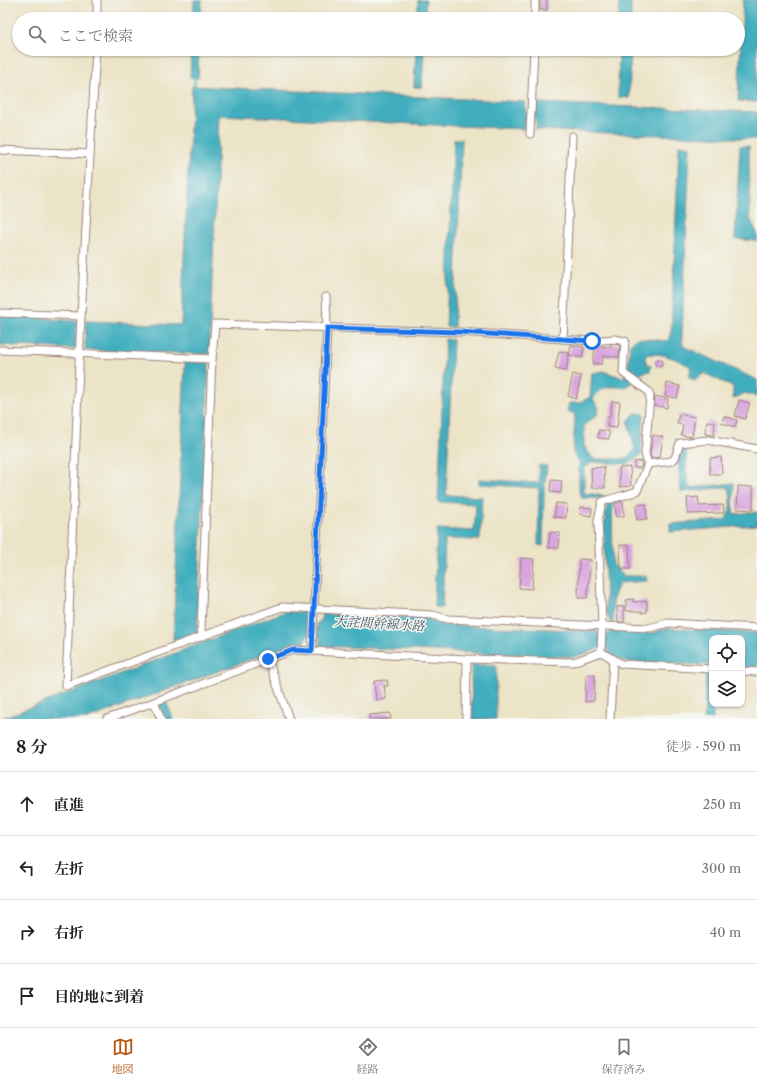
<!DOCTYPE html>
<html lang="ja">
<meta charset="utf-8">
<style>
body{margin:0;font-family:"Libre Caslon Text","Noto Serif JP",serif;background:#f2f2f2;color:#222}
.controls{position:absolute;right:12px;bottom:12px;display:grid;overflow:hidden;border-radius:8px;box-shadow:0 1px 3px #0004}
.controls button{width:36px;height:36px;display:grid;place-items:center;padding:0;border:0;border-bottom:1px solid #e0e0e0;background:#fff;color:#222;font:20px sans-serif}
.stop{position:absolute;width:12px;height:12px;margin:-9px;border:3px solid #1a73e8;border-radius:50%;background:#fff}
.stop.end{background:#1a73e8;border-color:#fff;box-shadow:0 1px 4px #0008}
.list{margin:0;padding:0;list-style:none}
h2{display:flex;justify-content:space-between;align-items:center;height:52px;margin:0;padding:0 16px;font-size:17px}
h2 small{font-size:13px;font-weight:400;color:#767676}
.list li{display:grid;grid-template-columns:26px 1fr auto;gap:12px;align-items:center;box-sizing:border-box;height:64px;padding:0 16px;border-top:1px solid #e0e0e0}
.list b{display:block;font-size:15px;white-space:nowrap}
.list em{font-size:13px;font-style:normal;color:#767676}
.icon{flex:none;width:22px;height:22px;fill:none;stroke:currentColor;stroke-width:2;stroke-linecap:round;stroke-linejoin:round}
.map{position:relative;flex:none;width:757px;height:719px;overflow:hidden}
.search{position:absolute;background:#fff;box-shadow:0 1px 3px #0004;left:12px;right:12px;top:12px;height:44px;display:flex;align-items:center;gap:10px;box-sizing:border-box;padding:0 14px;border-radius:22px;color:#767676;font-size:15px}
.sheet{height:308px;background:#fff}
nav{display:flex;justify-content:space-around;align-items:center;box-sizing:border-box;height:56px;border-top:1px solid #e0e0e0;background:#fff;font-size:11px;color:#767676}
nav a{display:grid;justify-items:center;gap:2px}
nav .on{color:#b45309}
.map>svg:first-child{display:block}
.water{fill:#41aebe;stroke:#466674}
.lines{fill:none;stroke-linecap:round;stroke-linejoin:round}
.stream{stroke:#41aebe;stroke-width:2}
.building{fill:#d8a3df}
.minor-casing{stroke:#9b8279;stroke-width:9}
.minor{stroke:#fff;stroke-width:7}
.route{stroke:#1a73e8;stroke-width:5}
.labels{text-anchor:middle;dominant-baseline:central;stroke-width:3;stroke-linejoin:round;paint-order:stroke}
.water-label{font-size:13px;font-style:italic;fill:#465866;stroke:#f6f6f2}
</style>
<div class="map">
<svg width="757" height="719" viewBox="0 0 757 719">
<rect width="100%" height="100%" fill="#f6f6f2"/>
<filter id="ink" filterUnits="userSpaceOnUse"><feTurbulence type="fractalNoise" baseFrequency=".025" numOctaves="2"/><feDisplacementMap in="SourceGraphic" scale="8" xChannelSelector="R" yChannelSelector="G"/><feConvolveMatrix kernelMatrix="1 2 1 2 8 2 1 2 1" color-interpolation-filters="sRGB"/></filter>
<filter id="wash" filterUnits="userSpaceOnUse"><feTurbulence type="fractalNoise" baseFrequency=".012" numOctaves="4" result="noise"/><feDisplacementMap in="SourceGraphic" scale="16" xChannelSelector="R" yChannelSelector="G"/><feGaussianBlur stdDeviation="0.9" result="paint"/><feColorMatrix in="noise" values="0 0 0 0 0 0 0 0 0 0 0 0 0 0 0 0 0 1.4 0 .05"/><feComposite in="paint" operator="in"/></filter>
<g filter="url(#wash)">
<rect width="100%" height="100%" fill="#ece4c7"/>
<!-- water -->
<g class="water">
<path d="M194 0H202L201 19H193Z"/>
<path d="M418 0H426L425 19H417Z"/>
<path d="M615 0H631V19H619V2Z"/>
<path d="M743 0H757V102L738 101Z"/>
<path d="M191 49H199L198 78 190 77Z"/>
<path d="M416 49H424L422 87H414Z"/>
<path d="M619 49H631L629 98 618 97Z"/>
<path d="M192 86 526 102 525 113 536 114 537 103 757 112V139L536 130V118H525L524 129 219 115 209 354 85 350 86 321 181 325Z"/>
<path d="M454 139H462L454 327H446Z"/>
<path d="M679 145 690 146 682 336 683 346 757 380V397L745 393 733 399V387L704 373 696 380 689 378 691 367C679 360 660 351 646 355L645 359 647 364 651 366 650 371 642 373 625 388C609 386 603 385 593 399L599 408 597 415 584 425V446L593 459H625L635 450 628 422 635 413 644 414 641 455 627 464 592 462 584 469V493L600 495 612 502 613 564 624 576H646L647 581 619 583 613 599V623L610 622 606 610 604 528 607 503 601 498H582L579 492V462L573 453 575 414 567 411 569 403H579L590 397 592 373 603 371 623 378 628 370 630 344 637 338 667 341 671 336Z"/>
<path d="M740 146H749L750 218 757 233V241L735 239Z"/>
<path d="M0 315 77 321 75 349 0 345Z"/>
<path d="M445 339 453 340 446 495 482 497 480 540 445 539 442 608 434 607 437 529 474 531 476 504 438 502Z"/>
<path d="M185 362 209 363 197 632 173 640Z"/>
<path d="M687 445 686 467 689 488 734 483 733 514 757 512V525L670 532V524L725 520C731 513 733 495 728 487L681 492 678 459 682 446Z"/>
<path d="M539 465 547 466 544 490 543 546 538 545 539 488 479 484V479L539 483Z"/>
<path d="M284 612H308L307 621 310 623 309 635 306 637 305 646 290 645 87 719H0Z"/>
<path d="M322 614 426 618 443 625 597 631V634L608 635 610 631 652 633 666 628 757 633V667H742V638H712V665L626 662 607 653 608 648H597L596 650 574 657 320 646V637L317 635V623L320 622Z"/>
<path d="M471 665H496V719H472Z"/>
<path d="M706 674H712L713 719H704Z"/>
<path d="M166 701 173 719H165L159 704Z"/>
</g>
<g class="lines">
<!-- stream -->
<g class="stream">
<path d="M194 76 195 88"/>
<path d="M185 635 190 650"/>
<path d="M484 652V668"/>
</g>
</g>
<g id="blocks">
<!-- building -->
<g class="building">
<rect x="540" y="0" width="7" height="10"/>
<path d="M611 344 620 345 619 357 603 356 602 364H593L595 346 610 347Z"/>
<path d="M571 345 584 347 582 358 569 355Z"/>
<path d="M559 351 569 353 566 371 555 369Z"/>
<circle cx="659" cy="363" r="4"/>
<path d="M573 374 581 376 576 399 568 396Z"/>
<path d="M667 383 680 386 677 398 665 396Z"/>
<path d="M655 396 668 399 667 408 654 405Z"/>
<path d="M739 400 750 403 745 419 735 416Z"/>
<path d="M612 401 620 402 617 428 607 427 608 417H610Z"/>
<path d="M679 414 695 417 692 437 681 435 683 425 677 424Z"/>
<path d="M724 416 737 420 735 427 722 423Z"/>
<path d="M707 421 715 422 714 435 705 434Z"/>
<path d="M599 430 609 431V439L598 438Z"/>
<path d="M653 435 663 437 660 457 651 458 650 454Z"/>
<path d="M721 457 722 474H710V458Z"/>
<path d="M634 462 642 461 641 468H634Z"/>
<path d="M604 467 605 488H592L591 468Z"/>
<path d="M630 467 631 486 620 487 619 468Z"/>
<path d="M551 480 562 481 561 493 550 492Z"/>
<path d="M738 486 753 487V510L737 509Z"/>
<path d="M698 497 699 506 723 505 724 513 688 514 687 498Z"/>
<path d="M623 501 624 516 616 517 615 503Z"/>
<path d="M556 503 567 504 566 518 554 517Z"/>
<path d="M646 504 647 519 637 520 636 505Z"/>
<path d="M581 507 592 508 591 516 580 514Z"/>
<path d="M550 532 560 533 559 548H548Z"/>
<path d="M620 545H629L630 569H621Z"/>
<path d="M521 558 534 559 532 589 519 588Z"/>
<path d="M579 559 591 560 587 598H578Z"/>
<path d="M633 599V602L647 601V612L642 613V611H626V600Z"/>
<path d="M624 606V622H618L617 607Z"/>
<path d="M586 675H595L594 701 585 702Z"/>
<path d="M387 680 388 686H384L386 699 376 700 374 681Z"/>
<path d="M390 713 391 719H369V715Z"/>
</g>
</g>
</g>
<g filter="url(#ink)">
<use href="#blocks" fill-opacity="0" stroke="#9b8279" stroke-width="1"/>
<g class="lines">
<!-- minor casing -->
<g class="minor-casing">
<g id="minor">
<path d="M97 19V0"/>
<path d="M535 19V0"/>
<path d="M96 49 81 316 66 686 282 607 433 615 448 619 649 628 668 623 757 628"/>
<path d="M530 134 534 49"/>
<path d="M0 150 90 154"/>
<path d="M0 313 81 316"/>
<path d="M563 339 572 136"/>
<path d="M0 350 212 359 215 324 459 332 592 341 614 339 625 341 623 373 648 391 650 396 645 454 648 464 637 491C625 496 614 497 602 502L598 520 602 626 601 652"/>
<path d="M648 464 672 461 675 458 680 443 708 440 757 449"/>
<path d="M203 636 201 630 212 359"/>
<path d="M312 651 327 328 326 297"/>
<path d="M268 659 289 719"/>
<path d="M742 671 757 672"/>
<path d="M107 719 154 702"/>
<path d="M161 719 154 702 293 650 467 659 573 662 601 652 622 664 712 669"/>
<path d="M466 719 467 659"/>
<path d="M610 719 613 659"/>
</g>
</g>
<!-- minor -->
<use href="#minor" class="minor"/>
</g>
</g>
<g class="lines" filter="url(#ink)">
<!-- route -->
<path class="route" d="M268 659 293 650 312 651 327 328 459 332 592 341"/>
</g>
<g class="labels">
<!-- water labels -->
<g class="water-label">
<text transform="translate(379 623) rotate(3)">大詫間幹線水路</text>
</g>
</g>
</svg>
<div class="controls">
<button><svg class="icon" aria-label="locate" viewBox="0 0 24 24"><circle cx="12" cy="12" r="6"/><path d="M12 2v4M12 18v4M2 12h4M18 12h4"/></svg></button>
<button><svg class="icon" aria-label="layers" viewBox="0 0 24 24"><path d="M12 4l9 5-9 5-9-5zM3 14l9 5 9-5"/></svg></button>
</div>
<div class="stop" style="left:592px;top:341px"></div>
<div class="stop end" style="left:268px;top:659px"></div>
<div class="search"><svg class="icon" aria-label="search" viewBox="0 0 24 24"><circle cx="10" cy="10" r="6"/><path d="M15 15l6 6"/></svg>ここで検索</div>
</div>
<section class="sheet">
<h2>8 分<small>徒歩 · 590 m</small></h2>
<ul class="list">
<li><svg class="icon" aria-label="ahead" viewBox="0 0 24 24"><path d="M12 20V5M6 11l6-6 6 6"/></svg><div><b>直進</b></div><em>250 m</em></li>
<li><svg class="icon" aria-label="left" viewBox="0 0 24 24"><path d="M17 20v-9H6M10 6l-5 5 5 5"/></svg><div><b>左折</b></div><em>300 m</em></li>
<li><svg class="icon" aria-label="right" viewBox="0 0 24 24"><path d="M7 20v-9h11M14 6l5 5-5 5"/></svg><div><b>右折</b></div><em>40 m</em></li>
<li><svg class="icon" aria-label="arrive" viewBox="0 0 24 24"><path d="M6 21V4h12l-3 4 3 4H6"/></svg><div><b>目的地に到着</b></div></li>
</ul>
</section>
<nav>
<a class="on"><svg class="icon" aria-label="map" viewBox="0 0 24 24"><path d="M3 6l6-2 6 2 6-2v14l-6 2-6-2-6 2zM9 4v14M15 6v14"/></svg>地図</a>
<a><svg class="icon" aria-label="directions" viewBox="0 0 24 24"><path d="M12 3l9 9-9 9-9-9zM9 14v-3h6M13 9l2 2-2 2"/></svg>経路</a>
<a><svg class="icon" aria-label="saved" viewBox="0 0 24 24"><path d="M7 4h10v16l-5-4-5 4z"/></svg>保存済み</a>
</nav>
